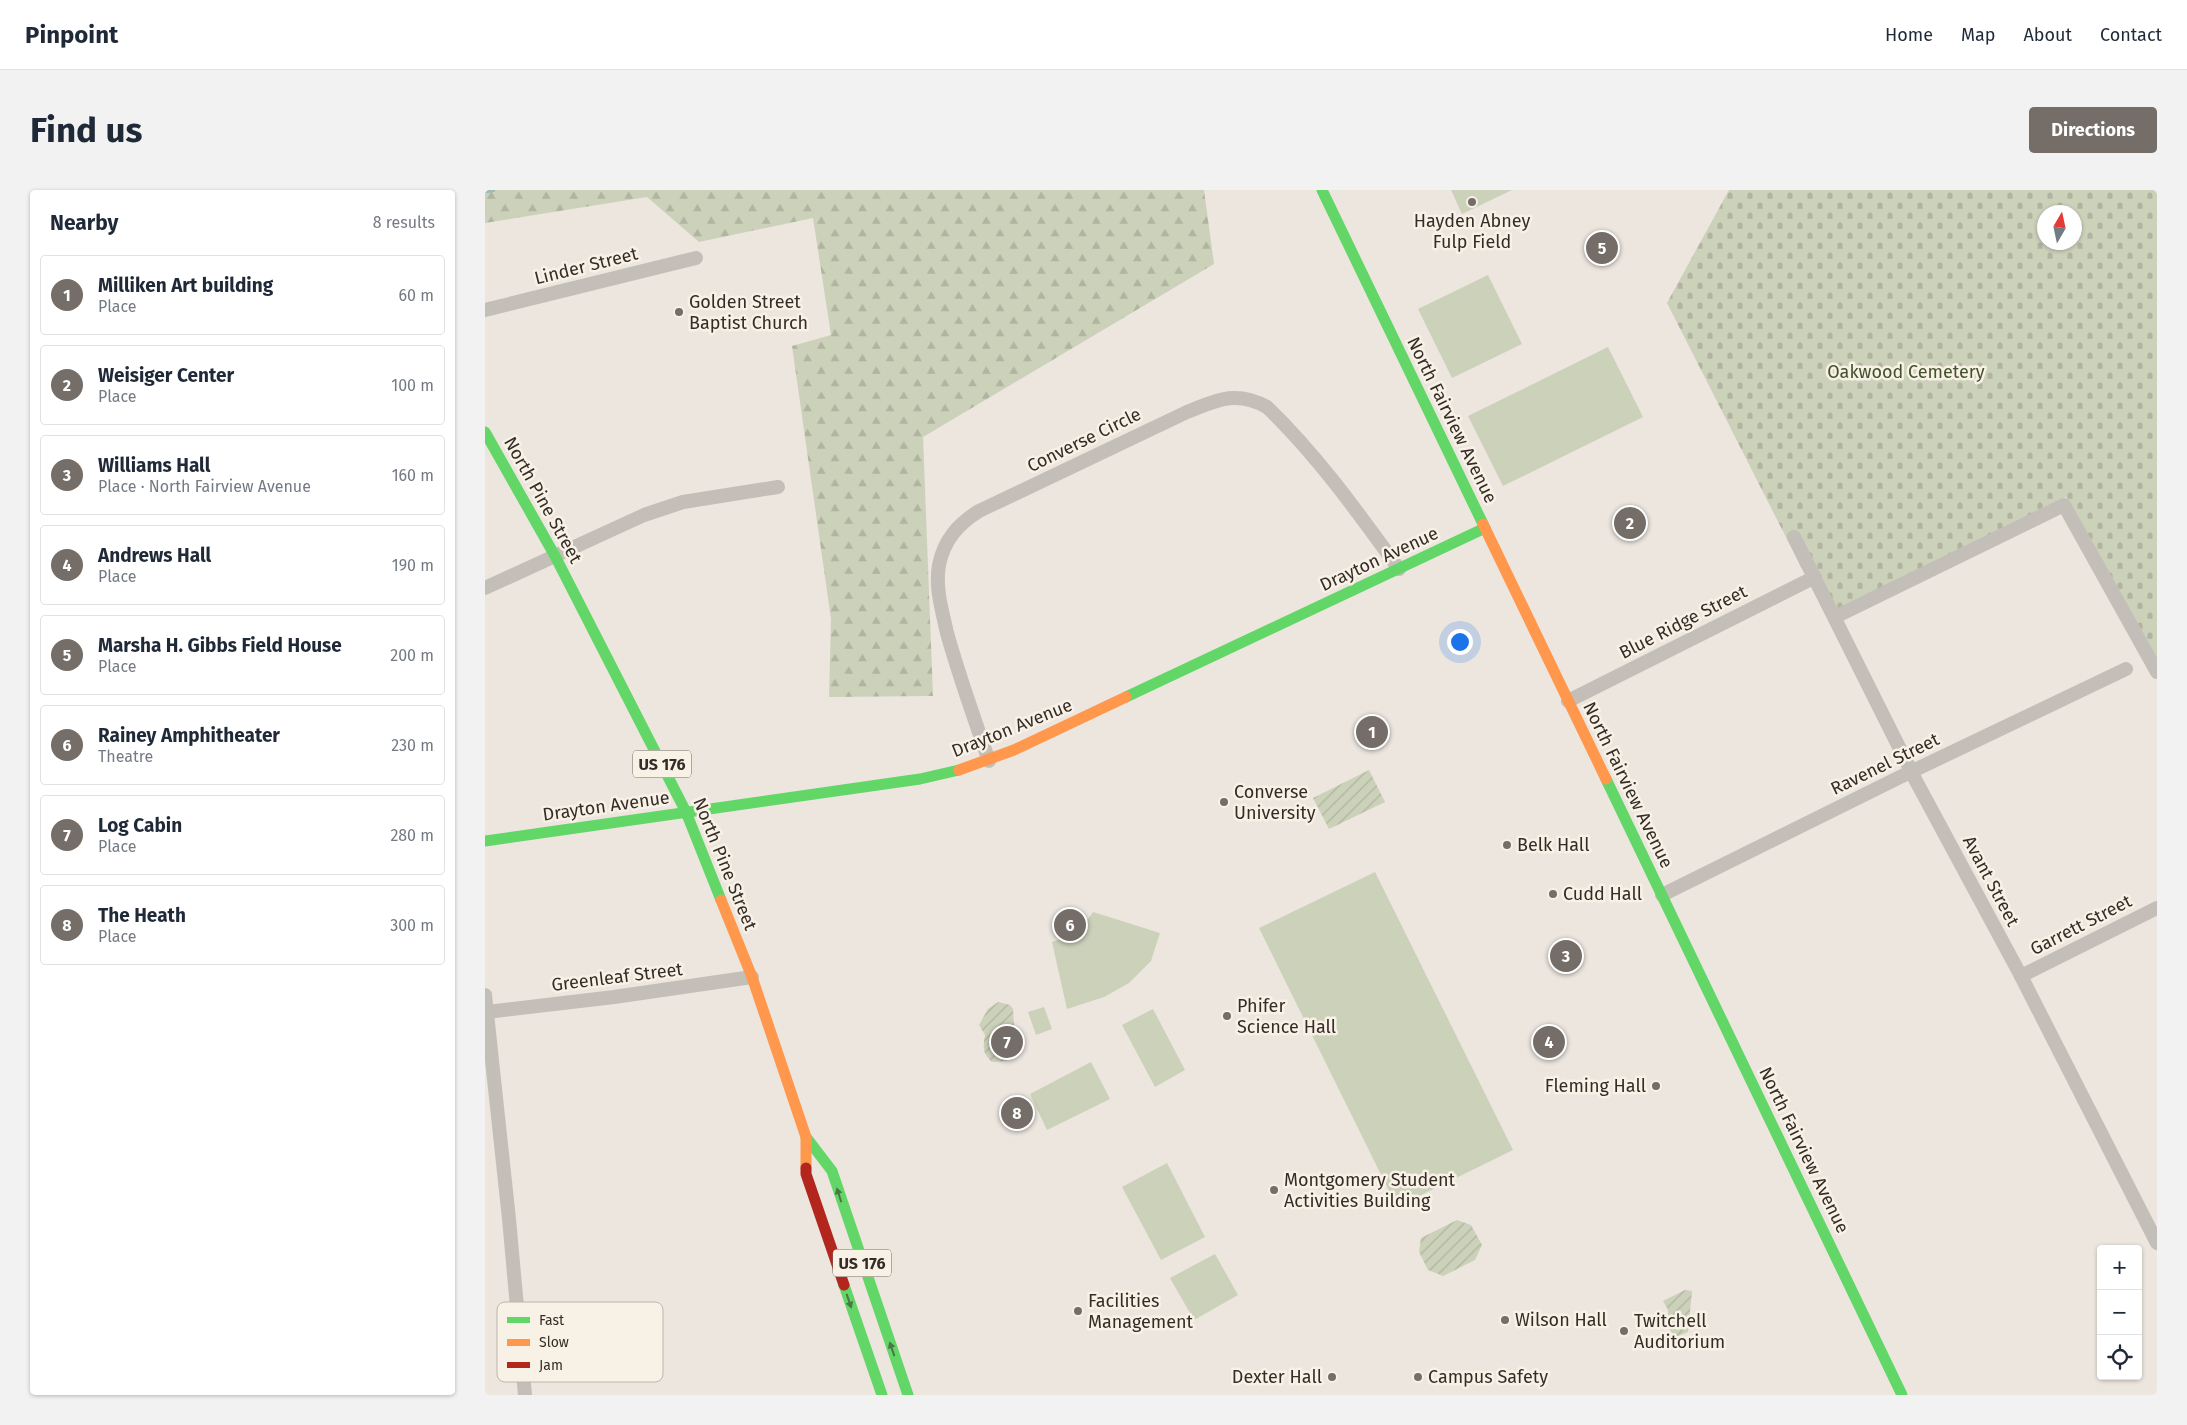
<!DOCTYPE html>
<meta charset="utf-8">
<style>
body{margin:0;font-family:"Fira Sans",sans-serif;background:#f2f2f3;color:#1f2937}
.controls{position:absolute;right:15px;bottom:15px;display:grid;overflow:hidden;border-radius:5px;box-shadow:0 1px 4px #0004}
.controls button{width:45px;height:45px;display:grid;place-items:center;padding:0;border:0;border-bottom:1px solid #e0e1e3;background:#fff;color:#1f2937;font:25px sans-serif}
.compass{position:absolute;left:1552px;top:15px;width:45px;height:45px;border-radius:50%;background:#fff;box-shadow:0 1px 4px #0004;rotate:9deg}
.you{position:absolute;left:974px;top:451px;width:18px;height:18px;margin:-12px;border:4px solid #fff;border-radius:50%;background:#1a73e8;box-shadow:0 0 0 8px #1a73e833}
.badge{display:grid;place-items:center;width:32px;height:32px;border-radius:50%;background:#756d67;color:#fff;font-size:16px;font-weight:700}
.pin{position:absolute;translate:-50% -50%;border:2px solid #fff;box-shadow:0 1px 5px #0006}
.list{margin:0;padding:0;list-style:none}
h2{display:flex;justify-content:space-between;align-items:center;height:65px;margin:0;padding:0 20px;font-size:21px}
h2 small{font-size:16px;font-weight:400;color:#747a83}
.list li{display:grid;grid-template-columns:32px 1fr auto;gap:15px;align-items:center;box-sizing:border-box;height:80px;margin:0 10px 10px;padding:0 10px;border:1px solid #e0e1e3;border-radius:5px}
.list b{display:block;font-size:19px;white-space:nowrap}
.list p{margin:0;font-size:16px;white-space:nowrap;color:#747a83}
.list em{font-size:16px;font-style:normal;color:#747a83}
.icon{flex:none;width:28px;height:28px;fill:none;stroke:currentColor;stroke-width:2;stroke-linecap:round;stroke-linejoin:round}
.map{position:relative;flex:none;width:1672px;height:1205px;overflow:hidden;border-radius:5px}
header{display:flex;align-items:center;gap:30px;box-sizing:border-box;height:70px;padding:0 25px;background:#fff;border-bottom:1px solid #e0e1e3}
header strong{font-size:24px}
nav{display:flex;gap:28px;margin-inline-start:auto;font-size:18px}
.intro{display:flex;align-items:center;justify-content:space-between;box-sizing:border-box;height:120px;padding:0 30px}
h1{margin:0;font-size:35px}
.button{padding:12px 22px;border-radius:5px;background:#756d67;color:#fff;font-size:18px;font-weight:700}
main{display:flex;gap:30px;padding:0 30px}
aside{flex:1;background:#fff;border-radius:5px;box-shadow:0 1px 4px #0004}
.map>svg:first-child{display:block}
.green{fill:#ccd1ba}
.forest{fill:url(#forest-firs)}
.cemetery{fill:url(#cemetery-stones);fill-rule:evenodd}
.garden{fill:url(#garden-furrows)}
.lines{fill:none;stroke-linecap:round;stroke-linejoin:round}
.stream{stroke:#9cbabc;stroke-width:4.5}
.street{stroke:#c4beb8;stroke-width:14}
.fast{stroke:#63d668;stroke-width:11}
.slow{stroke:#ff974d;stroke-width:11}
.jam{stroke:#b3261e;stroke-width:11}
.oneway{fill:#4a7844}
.poi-dot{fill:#756d67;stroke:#f8f1e6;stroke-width:2}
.labels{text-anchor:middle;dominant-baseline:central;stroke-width:5;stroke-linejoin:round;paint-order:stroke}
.shield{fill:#f8f1e6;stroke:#706760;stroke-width:1}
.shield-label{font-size:16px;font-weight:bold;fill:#352c27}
.poi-label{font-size:18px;fill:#352c27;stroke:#f8f1e6;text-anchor:start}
.street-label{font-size:18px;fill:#352c27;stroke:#f8f1e6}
.park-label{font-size:18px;fill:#42522c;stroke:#f8f1e6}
.key{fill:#f8f1e6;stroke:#beb6ad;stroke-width:1}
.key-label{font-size:14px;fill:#352c27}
</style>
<header>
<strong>Pinpoint</strong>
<nav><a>Home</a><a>Map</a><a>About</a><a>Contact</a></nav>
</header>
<div class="intro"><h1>Find us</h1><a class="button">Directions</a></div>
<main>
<aside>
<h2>Nearby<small>8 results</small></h2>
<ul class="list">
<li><span class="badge">1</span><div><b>Milliken Art building</b><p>Place</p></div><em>60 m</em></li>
<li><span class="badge">2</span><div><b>Weisiger Center</b><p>Place</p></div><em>100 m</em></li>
<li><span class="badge">3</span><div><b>Williams Hall</b><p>Place · North Fairview Avenue</p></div><em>160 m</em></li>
<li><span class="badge">4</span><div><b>Andrews Hall</b><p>Place</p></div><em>190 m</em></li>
<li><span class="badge">5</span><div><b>Marsha H. Gibbs Field House</b><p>Place</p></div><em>200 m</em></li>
<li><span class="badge">6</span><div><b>Rainey Amphitheater</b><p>Theatre</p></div><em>230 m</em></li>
<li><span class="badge">7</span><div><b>Log Cabin</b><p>Place</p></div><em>280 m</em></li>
<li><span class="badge">8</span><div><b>The Heath</b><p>Place</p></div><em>300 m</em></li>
</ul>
</aside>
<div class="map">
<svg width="1672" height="1205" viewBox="0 0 1672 1205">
<defs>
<pattern id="forest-firs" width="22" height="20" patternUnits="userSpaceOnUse" patternTransform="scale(1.25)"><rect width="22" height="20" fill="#ccd1ba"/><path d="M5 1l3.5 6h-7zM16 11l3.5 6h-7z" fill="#b0b4a0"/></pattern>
<pattern id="cemetery-stones" width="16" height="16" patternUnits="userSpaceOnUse" patternTransform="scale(1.25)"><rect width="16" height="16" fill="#ccd1ba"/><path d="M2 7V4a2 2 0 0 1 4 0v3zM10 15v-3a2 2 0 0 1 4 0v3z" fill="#b0b4a0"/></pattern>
<pattern id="garden-furrows" width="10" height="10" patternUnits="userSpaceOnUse" patternTransform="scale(1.25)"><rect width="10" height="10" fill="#ccd1ba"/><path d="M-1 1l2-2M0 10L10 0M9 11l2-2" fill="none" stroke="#b0b4a0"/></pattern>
</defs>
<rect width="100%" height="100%" fill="#ece6df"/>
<!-- green -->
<g class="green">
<path d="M966 0H1027L977 24Z"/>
<path d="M1003 85 1037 154 967 188 933 119Z"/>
<path d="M1123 157 1158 227 1018 296 983 226Z"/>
<path d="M890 682 1028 960 912 1017 774 738Z"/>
<path d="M608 722 675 743 666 771 644 793 619 807 582 819 567 752C588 745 595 741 608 722Z"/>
<path d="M559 817 567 839 551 845 543 822Z"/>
<path d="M668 819 700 880 670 897 637 835Z"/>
<path d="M606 872 625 909 562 940 545 904Z"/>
<path d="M682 973 720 1047 676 1070 637 997Z"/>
<path d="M730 1064 753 1105 709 1130 685 1088Z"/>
</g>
<!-- forest -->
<path class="forest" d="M0 0H719L729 74 438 247 448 506 344 507 346 429 307 156 346 145 328 28 214 52 162 7 0 33Z"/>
<!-- cemetery -->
<path class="cemetery" d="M1244 0H1672V468L1581 307 1342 428 1182 113ZM1560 22H1590V52H1560Z"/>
<!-- garden -->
<g class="garden">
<path d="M884 580 900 612 844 639 828 608Z"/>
<path d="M513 812 525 815 528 819 529 835 512 841 514 850 506 854 510 866 520 863 522 871 507 872C497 863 498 857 500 845L494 835 503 819Z"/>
<path d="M972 1030 986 1035 997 1055 990 1070 958 1086 943 1080 934 1062 936 1048Z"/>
<path d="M1200 1100 1207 1101 1203 1142 1189 1148 1183 1135V1120L1178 1111Z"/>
</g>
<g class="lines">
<!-- stream -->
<path class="stream" d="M0 1 8 0"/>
<!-- street -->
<g class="street">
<path d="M0 120 211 68"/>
<path d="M1309 347 1431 591 1536 786 1672 1053"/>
<path d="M0 398 159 325 198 312 293 297"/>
<path d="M1350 427 1579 315 1672 482"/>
<path d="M1083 511 1330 387"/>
<path d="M504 571C489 528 474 486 462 443 457 420 450 398 454 375 459 350 473 334 494 321L702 222C732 210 751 200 782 217 832 265 874 324 914 379"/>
<path d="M1177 705 1413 588 1641 479"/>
<path d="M1536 786 1672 718"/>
<path d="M0 805 24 1029 40 1205"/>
<path d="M2 822 129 807 267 787"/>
</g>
<!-- fast -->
<g class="fast">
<path d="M837 0 998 334"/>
<path d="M0 242 70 366 201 622 236 710"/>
<path d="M641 507 1000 338"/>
<path d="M1121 589 1417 1205"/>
<path d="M0 651 435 589 474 580"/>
<path d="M321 947 347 981 423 1205"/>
<path d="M359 1095 397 1205"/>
</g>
<!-- slow -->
<g class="slow">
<path d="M998 334 1121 589"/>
<path d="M474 580 529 560 641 507"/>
<path d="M236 710 267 787 321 947V978"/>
</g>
<!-- jam -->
<path class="jam" d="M321 978V984L359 1095"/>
</g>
<!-- one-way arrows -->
<defs><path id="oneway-solid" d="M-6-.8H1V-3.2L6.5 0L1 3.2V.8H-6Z" transform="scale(1.25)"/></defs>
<g class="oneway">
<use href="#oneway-solid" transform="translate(354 1005) rotate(-108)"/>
<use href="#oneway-solid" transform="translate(364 1111) rotate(71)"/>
<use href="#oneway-solid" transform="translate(407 1159) rotate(-109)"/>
</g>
<!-- markers -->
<g class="poi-dot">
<circle cx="987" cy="12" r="5"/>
<circle cx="194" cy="122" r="5"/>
<circle cx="739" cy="612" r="5"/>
<circle cx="1022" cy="655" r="5"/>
<circle cx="1068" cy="704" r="5"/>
<circle cx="742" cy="826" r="5"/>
<circle cx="1171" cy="896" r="5"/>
<circle cx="789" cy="1000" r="5"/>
<circle cx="593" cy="1121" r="5"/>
<circle cx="1020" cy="1130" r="5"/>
<circle cx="1139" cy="1141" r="5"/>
<circle cx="847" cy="1187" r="5"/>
<circle cx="933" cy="1187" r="5"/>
</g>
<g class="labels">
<!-- shield labels -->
<g class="shield">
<rect x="148" y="560.5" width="58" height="27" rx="4"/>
<rect x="348" y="1059.5" width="58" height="27" rx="4"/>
</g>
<g class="shield-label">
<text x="177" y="574">US 176</text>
<text x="377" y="1073">US 176</text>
</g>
<!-- poi labels -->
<g class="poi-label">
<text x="987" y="31" text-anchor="middle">Hayden Abney<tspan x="987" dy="21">Fulp Field</tspan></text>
<text x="204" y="112">Golden Street<tspan x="204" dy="21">Baptist Church</tspan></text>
<text x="749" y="602">Converse<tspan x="749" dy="21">University</tspan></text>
<text x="1032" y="655">Belk Hall</text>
<text x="1078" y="704">Cudd Hall</text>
<text x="752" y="816">Phifer<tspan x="752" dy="21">Science Hall</tspan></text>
<text x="1161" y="896" text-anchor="end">Fleming Hall</text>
<text x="799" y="990">Montgomery Student<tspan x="799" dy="21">Activities Building</tspan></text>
<text x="603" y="1111">Facilities<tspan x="603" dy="21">Management</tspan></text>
<text x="1030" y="1130">Wilson Hall</text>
<text x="1149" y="1131">Twitchell<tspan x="1149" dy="21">Auditorium</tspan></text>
<text x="837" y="1187" text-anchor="end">Dexter Hall</text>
<text x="943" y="1187">Campus Safety</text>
</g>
<!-- street labels -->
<g class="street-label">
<text transform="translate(101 76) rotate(-14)">Linder Street</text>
<text transform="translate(967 230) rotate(64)">North Fairview Avenue</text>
<text transform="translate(599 250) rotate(-26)">Converse Circle</text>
<text transform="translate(58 310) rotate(61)">North Pine Street</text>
<text transform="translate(894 369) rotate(-25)">Drayton Avenue</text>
<text transform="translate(1198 432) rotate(-27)">Blue Ridge Street</text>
<text transform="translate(527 538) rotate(-22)">Drayton Avenue</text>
<text transform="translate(1400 574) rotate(-26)">Ravenel Street</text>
<text transform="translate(1143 595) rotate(64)">North Fairview Avenue</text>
<text transform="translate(121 616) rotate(-8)">Drayton Avenue</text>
<text transform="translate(240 674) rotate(68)">North Pine Street</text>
<text transform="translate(1506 691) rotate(62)">Avant Street</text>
<text transform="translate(1596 735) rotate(-27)">Garrett Street</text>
<text transform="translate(132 787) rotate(-7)">Greenleaf Street</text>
<text transform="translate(1319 960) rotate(64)">North Fairview Avenue</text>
</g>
<!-- park labels -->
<g class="park-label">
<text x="1421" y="182">Oakwood Cemetery</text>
</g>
</g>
<!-- legend -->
<rect x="12" y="1112" width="166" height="80" rx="8" class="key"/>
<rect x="22" y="1127" width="23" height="6" fill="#63d668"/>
<rect x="22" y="1149" width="23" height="7" fill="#ff974d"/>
<rect x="22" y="1172" width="23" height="6" fill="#b3261e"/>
<g class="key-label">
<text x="54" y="1135">Fast</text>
<text x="54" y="1157">Slow</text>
<text x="54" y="1180">Jam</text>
</g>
</svg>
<div class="controls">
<button>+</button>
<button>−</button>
<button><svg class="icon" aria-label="locate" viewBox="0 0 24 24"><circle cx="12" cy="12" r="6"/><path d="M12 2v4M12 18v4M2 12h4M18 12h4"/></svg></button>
</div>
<svg class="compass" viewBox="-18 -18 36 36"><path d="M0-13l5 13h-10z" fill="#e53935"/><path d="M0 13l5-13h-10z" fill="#747a83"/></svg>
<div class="you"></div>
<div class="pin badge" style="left:887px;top:542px">1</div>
<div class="pin badge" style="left:1145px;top:333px">2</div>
<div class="pin badge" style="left:1081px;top:766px">3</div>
<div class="pin badge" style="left:1064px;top:852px">4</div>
<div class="pin badge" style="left:1117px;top:58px">5</div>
<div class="pin badge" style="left:585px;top:735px">6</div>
<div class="pin badge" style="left:522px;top:852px">7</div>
<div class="pin badge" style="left:532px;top:923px">8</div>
</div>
</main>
